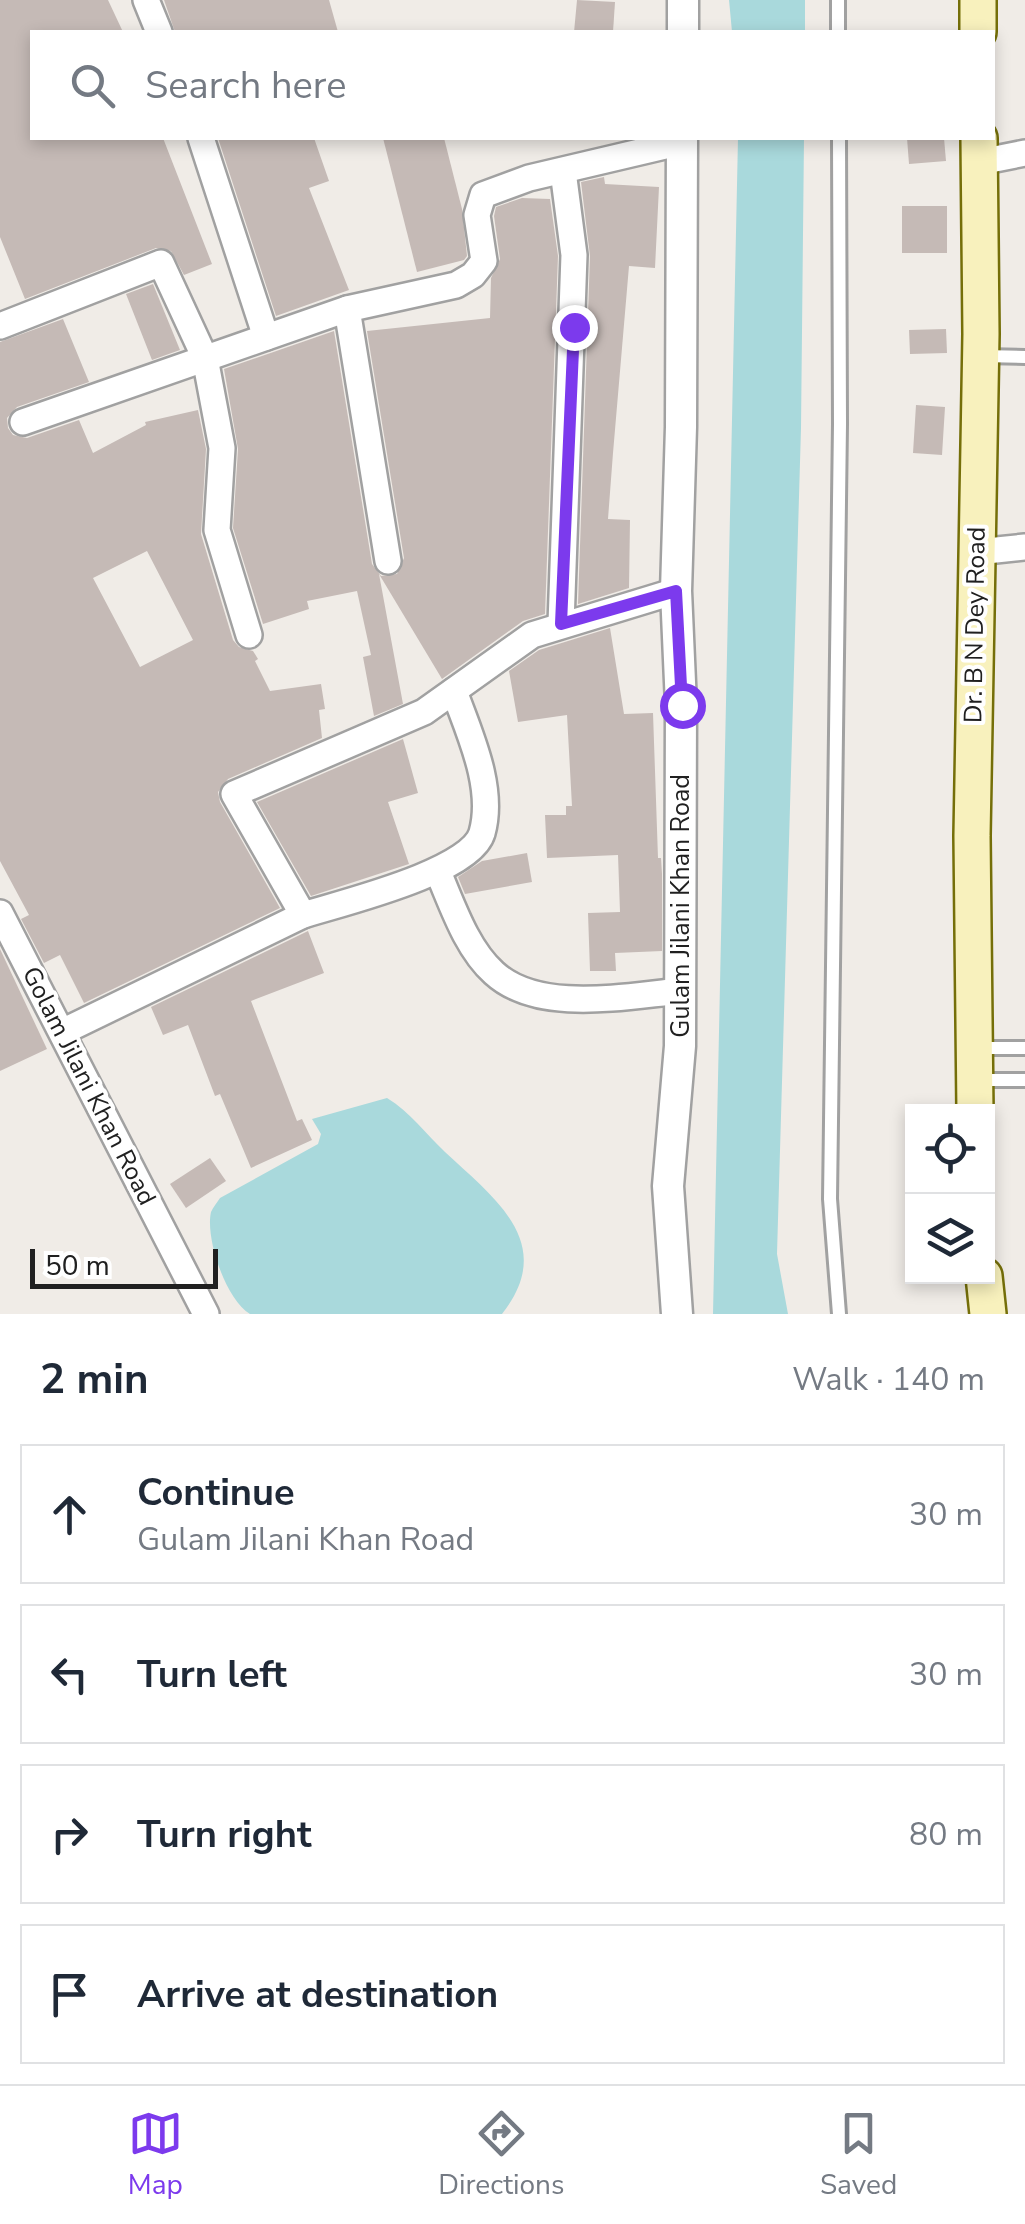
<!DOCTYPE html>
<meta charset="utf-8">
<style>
body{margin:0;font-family:"Nunito Sans",sans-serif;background:#f2f2f3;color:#1f2937}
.controls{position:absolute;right:30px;bottom:30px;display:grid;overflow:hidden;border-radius:0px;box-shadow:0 5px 15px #0003}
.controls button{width:90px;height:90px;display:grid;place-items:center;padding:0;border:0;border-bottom:2px solid #e0e1e3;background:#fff;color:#1f2937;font:50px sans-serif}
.scale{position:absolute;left:30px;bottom:25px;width:188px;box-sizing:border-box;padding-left:10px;border:5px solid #202020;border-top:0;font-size:28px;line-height:35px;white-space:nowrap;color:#202020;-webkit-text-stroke:8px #fff;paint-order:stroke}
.stop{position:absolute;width:30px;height:30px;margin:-22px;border:8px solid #7c3aed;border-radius:50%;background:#fff}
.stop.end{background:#7c3aed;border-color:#fff;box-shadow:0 2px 10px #0008}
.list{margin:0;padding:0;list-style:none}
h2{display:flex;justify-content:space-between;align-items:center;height:130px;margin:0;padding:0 40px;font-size:42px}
h2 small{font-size:32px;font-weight:400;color:#747a83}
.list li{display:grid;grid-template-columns:65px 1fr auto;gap:30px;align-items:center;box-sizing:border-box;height:140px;margin:0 20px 20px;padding:0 20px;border:2px solid #e0e1e3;border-radius:0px}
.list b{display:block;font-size:38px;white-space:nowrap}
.list p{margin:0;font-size:32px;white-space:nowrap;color:#747a83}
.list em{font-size:32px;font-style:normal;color:#747a83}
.icon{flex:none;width:55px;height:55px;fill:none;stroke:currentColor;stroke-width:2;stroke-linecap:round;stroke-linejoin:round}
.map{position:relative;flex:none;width:1025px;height:1314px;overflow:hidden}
.search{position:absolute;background:#fff;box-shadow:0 5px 15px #0003;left:30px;right:30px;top:30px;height:110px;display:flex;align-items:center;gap:25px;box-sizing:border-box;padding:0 35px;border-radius:0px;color:#747a83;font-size:38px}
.sheet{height:770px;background:#fff}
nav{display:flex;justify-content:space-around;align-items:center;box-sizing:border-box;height:140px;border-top:2px solid #e0e1e3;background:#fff;font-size:28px;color:#747a83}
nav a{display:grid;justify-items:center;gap:5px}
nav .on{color:#7c3aed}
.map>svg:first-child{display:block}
.water{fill:#a9d9dc}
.building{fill:#c5bab6;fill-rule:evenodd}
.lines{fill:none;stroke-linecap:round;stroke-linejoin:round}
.service-casing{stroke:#a1a1a1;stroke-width:18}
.minor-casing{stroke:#a1a1a1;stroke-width:30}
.tertiary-casing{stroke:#a1a1a1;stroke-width:35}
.secondary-casing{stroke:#756f09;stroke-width:40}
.service{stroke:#fff;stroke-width:12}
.minor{stroke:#fff;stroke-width:25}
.tertiary{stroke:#fff;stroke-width:30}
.secondary{stroke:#f8f1bd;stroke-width:35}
.route{stroke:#7c3aed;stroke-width:12}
.labels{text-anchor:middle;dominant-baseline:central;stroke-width:8;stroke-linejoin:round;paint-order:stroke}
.street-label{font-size:25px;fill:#202020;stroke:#fff}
</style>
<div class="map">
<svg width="1025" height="1314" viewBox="0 0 1025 1314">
<rect width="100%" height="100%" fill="#f0ece7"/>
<!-- water -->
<g class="water">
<path d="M729 0H805V32H732Z"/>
<path d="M738 138H804L801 428 777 1254 788 1314H713Z"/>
<path d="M387 1098C410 1112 426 1134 445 1152 494 1198 558 1243 502 1314H250C226 1300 205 1238 211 1212 213 1207 217 1203 220 1198L318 1144 321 1134 312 1119Z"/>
</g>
<!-- building -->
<g class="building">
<path d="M0 0H108L123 32H32V138H163L212 264 184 275 171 251 156 248 25 299 0 237Z"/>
<path d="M164 0H329L338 32H175Z"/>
<path d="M577 0 615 2 613 32H574Z"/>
<path d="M218 138H314L329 181 309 188 349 290 276 316Z"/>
<path d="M383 138H444L462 209 467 256 464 260 417 272Z"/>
<path d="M907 138H944L946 161 909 164Z"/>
<path d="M604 177 605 184 659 187 655 268 629 266 613 453 608 519 630 520 629 588 578 604 590 256 581 182Z"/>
<path d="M522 198 550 199 558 256 545 614 523 621 442 679 379 574 403 704 374 716 363 657 371 655 357 591 307 601 309 609 263 624 233 528 238 449 224 369 334 331 372 564 381 576 397 574 404 558 367 331 490 318 491 278 500 259 494 216 496 207Z"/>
<rect x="902" y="206" width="45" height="47"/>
<path d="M153 284 180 350 152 360 126 294Z"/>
<path d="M63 319 89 382 17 407 7 418 8 428 13 435 27 438 79 420 93 453 146 425 145 422 198 410 206 449 201 534 233 640 239 647 253 651 258 659 255 661 270 691 321 684 325 709 319 710 322 738 228 779 218 792 220 802 280 908 84 1003 60 955 44 963 21 919 29 915 0 861V342ZM147 551 193 640 140 667 93 578Z"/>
<path d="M946 329 947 353 910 354 909 330Z"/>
<path d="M916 405 945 407 942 455 913 453Z"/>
<path d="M610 628 624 714 653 713 658 858H661L662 874V951L615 953 616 971H590L588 913 620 912 618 855 547 858 545 815H566V806H572L567 715 518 722 509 671 539 650Z"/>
<path d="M403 739 418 793 388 802 409 864 311 896 257 802Z"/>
<path d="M527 853 532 882 465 894 458 877 482 861Z"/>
<path d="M308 931 324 973 251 1001 297 1121 302 1119 312 1140 251 1168 220 1094 215 1096 188 1025 163 1035 151 1007Z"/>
<path d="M0 949 47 1049 0 1071Z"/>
<path d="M210 1158 226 1181 186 1208 170 1184Z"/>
</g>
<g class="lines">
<!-- service casing -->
<g class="service-casing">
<g id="service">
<path d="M838 0V32"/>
<path d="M983 356 1025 357"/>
<path d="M979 1048H1025"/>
<path d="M976 1080H1025"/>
<path d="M839 1314 830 1199 840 424 839 138"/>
</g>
</g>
<!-- minor casing -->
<g class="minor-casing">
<g id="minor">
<path d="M146 0 159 32"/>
<path d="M201 138 266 337"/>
<path d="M980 162 1025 153"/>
<path d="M347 309 388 561"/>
<path d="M0 326 161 263 205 358 222 448 217 530 249 635"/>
<path d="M23 422 347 309 456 285 473 275 484 261 477 215 483 195 529 178 682 142"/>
<path d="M977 552 1025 547"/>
<path d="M561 624 574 255 563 171"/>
<path d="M438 872C452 904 466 948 494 973 539 1014 625 996 681 991"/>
<path d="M0 913 206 1314"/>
<path d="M303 915C341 903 471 872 482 833 495 787 469 733 454 691"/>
<path d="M62 1032 303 915 234 794 424 712 532 635 676 591"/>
</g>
</g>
<!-- tertiary casing -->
<g class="tertiary-casing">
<g id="tertiary">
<path d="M683 32V0"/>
<path d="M677 1314 668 1186 680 1046 681 705 676 591 681 427 682 138"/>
</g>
</g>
<!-- secondary casing -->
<g class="secondary-casing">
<g id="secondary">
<path d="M978 0V32"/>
<path d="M975 1112 972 836 981 334 979 138"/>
<path d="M984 1276 988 1314"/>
</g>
</g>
<!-- service -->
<use href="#service" class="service"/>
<!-- minor -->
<use href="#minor" class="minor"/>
<!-- tertiary -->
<use href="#tertiary" class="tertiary"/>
<!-- secondary -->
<use href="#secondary" class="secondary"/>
</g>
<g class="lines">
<!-- route -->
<path class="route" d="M574 327 561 624 676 591 682 705"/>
</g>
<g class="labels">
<!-- street labels -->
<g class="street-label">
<text transform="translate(975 625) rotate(-89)">Dr. B N Dey Road</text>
<text transform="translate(681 906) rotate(-90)">Gulam Jilani Khan Road</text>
<text transform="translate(89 1086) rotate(63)">Golam Jilani Khan Road</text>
</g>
</g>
</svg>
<div class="controls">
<button><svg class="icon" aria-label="locate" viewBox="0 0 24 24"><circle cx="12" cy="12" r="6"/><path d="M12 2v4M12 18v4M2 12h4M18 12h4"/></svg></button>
<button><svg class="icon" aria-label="layers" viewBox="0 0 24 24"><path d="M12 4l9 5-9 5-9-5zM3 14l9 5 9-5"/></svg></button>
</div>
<div class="scale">50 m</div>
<div class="stop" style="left:682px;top:705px"></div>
<div class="stop end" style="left:574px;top:327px"></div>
<div class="search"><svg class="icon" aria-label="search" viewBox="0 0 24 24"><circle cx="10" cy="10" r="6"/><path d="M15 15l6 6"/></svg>Search here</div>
</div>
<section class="sheet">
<h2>2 min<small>Walk · 140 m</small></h2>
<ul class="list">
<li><svg class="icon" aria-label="ahead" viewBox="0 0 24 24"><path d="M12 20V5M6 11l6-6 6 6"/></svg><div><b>Continue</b><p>Gulam Jilani Khan Road</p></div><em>30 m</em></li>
<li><svg class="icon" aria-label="left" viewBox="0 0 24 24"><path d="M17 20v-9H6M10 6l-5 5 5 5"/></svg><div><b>Turn left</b></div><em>30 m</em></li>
<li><svg class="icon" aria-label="right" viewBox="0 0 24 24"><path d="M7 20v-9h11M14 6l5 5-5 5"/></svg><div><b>Turn right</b></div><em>80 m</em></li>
<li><svg class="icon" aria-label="arrive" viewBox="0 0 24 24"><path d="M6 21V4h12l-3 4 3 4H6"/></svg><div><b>Arrive at destination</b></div></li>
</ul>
</section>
<nav>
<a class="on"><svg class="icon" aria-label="map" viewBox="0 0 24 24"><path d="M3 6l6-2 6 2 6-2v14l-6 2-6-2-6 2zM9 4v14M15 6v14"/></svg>Map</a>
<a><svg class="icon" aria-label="directions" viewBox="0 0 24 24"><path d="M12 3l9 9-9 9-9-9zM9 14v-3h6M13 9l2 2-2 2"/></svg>Directions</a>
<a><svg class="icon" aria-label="saved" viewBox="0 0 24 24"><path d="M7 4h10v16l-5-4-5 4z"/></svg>Saved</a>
</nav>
